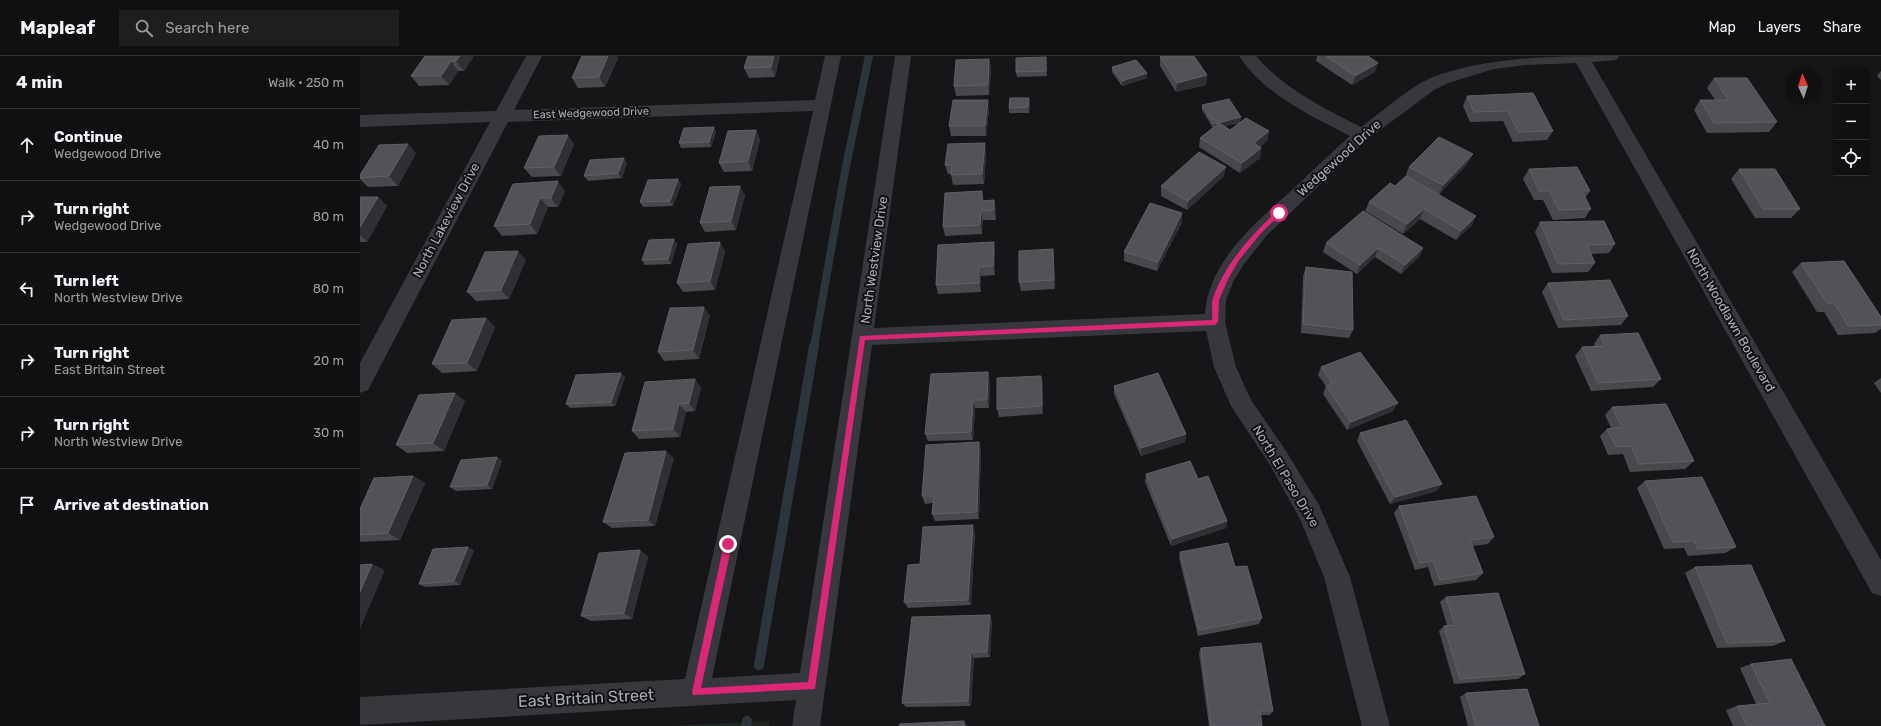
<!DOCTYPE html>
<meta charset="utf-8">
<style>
body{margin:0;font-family:Rubik,sans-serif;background:#1e1e20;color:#f1f3f6}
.controls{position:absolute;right:12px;top:12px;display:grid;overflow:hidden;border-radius:0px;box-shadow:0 2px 6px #0003}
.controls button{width:36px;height:36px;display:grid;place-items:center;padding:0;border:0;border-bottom:1px solid #303032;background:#101012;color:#f1f3f6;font:20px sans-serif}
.compass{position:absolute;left:1425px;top:12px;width:36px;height:36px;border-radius:50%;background:#101012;box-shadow:0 2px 6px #0003;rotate:357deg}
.stop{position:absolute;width:12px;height:12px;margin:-9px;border:3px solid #db2777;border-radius:50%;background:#fff}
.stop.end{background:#db2777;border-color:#fff;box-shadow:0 1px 4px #0008}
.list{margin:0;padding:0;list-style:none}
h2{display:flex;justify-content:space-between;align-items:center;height:52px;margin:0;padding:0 16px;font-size:17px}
h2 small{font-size:13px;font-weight:400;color:#9c9d9f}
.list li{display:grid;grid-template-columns:26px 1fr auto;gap:12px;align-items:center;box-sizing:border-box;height:72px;padding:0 16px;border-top:1px solid #303032}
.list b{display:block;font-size:15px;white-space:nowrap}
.list p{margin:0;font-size:13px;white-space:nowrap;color:#9c9d9f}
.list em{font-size:13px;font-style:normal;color:#9c9d9f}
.icon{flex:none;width:22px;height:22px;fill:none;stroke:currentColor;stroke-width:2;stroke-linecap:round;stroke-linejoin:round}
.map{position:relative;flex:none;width:1521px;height:670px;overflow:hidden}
header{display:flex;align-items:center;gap:24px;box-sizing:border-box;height:56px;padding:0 20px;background:#101012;border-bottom:1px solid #303032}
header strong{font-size:19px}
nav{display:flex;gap:22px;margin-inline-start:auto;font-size:14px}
.search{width:280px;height:36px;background:#1e1e20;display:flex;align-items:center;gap:10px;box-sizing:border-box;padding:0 14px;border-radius:0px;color:#9c9d9f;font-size:15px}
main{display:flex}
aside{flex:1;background:#101012}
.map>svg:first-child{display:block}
.green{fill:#1e261f}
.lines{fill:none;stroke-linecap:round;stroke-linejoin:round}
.stream-far1{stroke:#2c353c;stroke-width:8}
.stream{stroke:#2c353c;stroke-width:10}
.minor{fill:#37383d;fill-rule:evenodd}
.wall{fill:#47494d;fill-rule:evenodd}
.shaded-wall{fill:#2f3033}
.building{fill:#525359;stroke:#5f6168}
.route{fill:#db2777}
.labels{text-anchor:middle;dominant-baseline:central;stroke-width:4;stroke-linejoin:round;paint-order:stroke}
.far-street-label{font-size:11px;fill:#a8adb8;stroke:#111113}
.street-label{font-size:13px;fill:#a8adb8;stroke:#111113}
.near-street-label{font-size:16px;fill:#a8adb8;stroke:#111113}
</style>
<header>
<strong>Mapleaf</strong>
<div class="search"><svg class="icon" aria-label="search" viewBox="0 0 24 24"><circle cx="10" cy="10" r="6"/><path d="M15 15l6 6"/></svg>Search here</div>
<nav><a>Map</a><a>Layers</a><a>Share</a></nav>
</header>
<main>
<aside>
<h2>4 min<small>Walk · 250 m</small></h2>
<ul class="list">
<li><svg class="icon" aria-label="ahead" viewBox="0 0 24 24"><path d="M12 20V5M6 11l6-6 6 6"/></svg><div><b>Continue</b><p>Wedgewood Drive</p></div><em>40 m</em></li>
<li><svg class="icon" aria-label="right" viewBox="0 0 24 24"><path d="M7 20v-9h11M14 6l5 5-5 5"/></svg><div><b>Turn right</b><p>Wedgewood Drive</p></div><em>80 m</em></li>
<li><svg class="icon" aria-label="left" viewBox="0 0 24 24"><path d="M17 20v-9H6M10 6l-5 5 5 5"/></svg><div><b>Turn left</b><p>North Westview Drive</p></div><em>80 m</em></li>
<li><svg class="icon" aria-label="right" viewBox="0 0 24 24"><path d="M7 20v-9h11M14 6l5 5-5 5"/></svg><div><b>Turn right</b><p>East Britain Street</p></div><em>20 m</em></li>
<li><svg class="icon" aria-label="right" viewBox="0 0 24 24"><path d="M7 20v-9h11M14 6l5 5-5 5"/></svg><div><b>Turn right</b><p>North Westview Drive</p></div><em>30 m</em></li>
<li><svg class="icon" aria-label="arrive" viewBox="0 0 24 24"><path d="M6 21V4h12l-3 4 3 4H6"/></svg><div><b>Arrive at destination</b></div></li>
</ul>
</aside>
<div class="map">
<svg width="1521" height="670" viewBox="0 0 1521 670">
<rect width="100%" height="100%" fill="#161618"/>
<!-- green -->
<path class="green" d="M409 665V670H307Z"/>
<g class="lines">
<!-- stream-far1 -->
<path class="stream-far1" d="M454 291 485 115 509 0"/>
<!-- stream -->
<g class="stream">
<path d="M399 609 454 290"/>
<path d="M386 670 387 665"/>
</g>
<!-- minor -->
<path class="minor" d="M166 0H182L154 54 455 44 465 0H481L352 622 440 617 535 0H551L514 272 845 258C848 206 896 166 932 134 951 116 970 98 990 80 950 59 905 39 879 0H896C924 33 963 52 1001 71 1021 56 1041 39 1062 26 1117 0 1197 0 1259 0L1257 4 1232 6 1521 504V540L1512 537 1216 7 1167 9 1134 13 1088 27 1074 34 1008 83 907 179 884 208 874 224 866 244 865 266 876 311 891 344 926 395 959 449 990 521 1030 670H1002L964 521 940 463 910 409 871 350 854 311 846 275 512 289 460 670H432L436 644 0 669V641L325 623 453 55 148 66 8 334 0 337V307L130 66 0 71V59L136 55Z"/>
</g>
<!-- wall -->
<g class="wall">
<path d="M65 0H112L113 1 104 15H98L89 29 59 30 51 20Z"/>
<path d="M420 0 415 21 389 22 384 12Z"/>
<path d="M800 0 847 19 846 29 816 36 800 10Z"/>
<path d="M957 0H1008L1015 16 992 29 956 5Z"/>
<path d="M686 1 687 20 657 21 656 16Z"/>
<path d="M258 2 245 31 218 32 212 22Z"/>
<path d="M629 3 631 13 629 39 596 40 594 30Z"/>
<path d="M752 11 787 22 762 30 752 16Z"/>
<path d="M1521 15V24L1517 20Z"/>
<path d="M1354 22 1417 66 1409 76 1347 77 1334 54 1340 44H1355L1347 32Z"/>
<path d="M1173 37 1193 75 1187 84 1153 86 1143 65 1110 66 1103 50 1107 40Z"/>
<path d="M670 47 669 57H649V52Z"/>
<path d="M842 49 881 66 909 75 907 85 900 91 901 92 900 102 880 117 839 91 840 82 853 72 842 54ZM880 67 870 74 864 70Z"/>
<path d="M629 54 626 80H591L589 70Z"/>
<path d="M396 74 400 84 392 115 364 116 359 107Z"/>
<path d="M356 76 351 91 321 92 319 87Z"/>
<path d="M214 88 201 120 172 121 164 112Z"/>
<path d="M56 97 38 130 8 131 0 123V119Z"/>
<path d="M626 97 624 128 593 129 591 118H588L585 109Z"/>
<path d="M267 107 262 122 228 125 224 120Z"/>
<path d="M1108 107 1079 138 1112 169 1096 184 1060 163 1043 178 1005 155 1009 146 1035 130 1045 121 1049 111Z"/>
<path d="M1169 113 1230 135 1225 142 1231 153 1225 162 1193 164 1183 144H1174L1163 123Z"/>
<path d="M1379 113 1440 153 1431 162H1395L1371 123Z"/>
<path d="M864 120 827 154 801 140V130Z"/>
<path d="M318 123 321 128 313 150 283 151 280 146Z"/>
<path d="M153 128 205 135 198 151H188L177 178 142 180 134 170Z"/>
<path d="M385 139 376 174 345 176 340 167Z"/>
<path d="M0 141H18L27 150 7 186H0Z"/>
<path d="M624 145 636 154V164H623L622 178 585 180 583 171Z"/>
<path d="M822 157V166L797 215 764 205V196Z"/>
<path d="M1180 166 1255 188 1249 197 1231 198 1235 207 1228 216 1192 217 1175 176Z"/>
<path d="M360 186 365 196 355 234 323 236 317 227Z"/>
<path d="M966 187 1063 192 1059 201 1041 218 1015 201 997 218 963 196Z"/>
<path d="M317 188 311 208 285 209 282 204Z"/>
<path d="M693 193 695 233 661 235 659 226Z"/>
<path d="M635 196V219L621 220V236L578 238 576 229Z"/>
<path d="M166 204 149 243 116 245 107 236Z"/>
<path d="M1441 207 1521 261V273L1515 277 1478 279 1464 256H1457L1432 216Z"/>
<path d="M946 211 993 274 989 282 941 277 943 220Z"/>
<path d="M1188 227 1268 260 1261 269 1198 272 1182 236Z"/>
<path d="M350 259 339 303 304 305 298 296Z"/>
<path d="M126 262 135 271 117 315 82 317 72 308Z"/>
<path d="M1240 279 1301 323 1293 331 1231 335 1215 300 1222 291 1235 290 1234 288Z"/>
<path d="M961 311 1033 355 987 374 963 338 966 330 958 319Z"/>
<path d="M265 321 255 350 210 352 206 348Z"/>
<path d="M1521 322V337L1514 327Z"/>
<path d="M335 323 341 332 335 355 326 356 320 381 279 383 272 375Z"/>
<path d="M630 325 629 352H615L613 384 568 385 565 378Z"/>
<path d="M683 328V358L639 361 637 353Z"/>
<path d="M754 330 826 378 825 386 781 400 754 338Z"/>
<path d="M105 345 84 395 47 397 36 389Z"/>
<path d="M1252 351 1334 405 1325 413 1270 416 1263 398 1248 399 1240 380 1247 373 1251 372 1245 359Z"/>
<path d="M1000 377 1077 435 1030 448 997 385Z"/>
<path d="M619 386 621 394 619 463 575 465 572 458 573 447 565 448 562 440Z"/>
<path d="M137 401 142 405 132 433 96 435 90 431Z"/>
<path d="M314 402 295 470 252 472 243 466Z"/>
<path d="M786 418 838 423 867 465 866 472 811 490 785 426Z"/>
<path d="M53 420 65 427 40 484 0 486V453Z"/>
<path d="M1285 425 1376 491 1365 497 1328 500 1324 492 1304 493 1277 432Z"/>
<path d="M1039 450 1134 481 1128 488 1112 490 1123 517 1116 524 1074 530 1068 511 1055 514 1034 457Z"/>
<path d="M615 476 611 549 548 552 544 546 560 508Z"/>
<path d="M114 494 100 529 65 531 59 528Z"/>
<path d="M280 494 288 501 272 563 231 565 221 560Z"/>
<path d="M820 496 875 511 902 562 899 568 838 580 819 502Z"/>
<path d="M1335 511 1425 585 1413 590 1357 592 1325 517Z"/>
<path d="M1086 541 1165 618 1158 623 1094 628 1079 575 1084 570 1087 569 1080 546Z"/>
<path d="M630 559 632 565 630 601 614 602 611 650 546 651 542 647Z"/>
<path d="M841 592 913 655 910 659H900L902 670H849L839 597Z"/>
<path d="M1391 608 1465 670H1373L1366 654 1377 650 1396 648 1380 612Z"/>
<path d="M1106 637 1179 670H1108L1100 641Z"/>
</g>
<!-- shaded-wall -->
<g class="shaded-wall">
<path d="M100 0H112L113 1 104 15 96 5Z"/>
<path d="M248 0H257L258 2 245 31 239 21Z"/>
<path d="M414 0H420L415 21 411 11Z"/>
<path d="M629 3 631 13 629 39 628 29Z"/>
<path d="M91 5 98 15 89 29 81 20Z"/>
<path d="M1018 7 1015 16 992 29 995 20Z"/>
<path d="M787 17V22L762 30V25Z"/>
<path d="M847 19 846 29 816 36 817 27Z"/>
<path d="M669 42 670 47 669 57 668 51Z"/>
<path d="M628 44 629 54 626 80 625 70Z"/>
<path d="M881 61 880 66 853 73 854 68Z"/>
<path d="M354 71 356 76 351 91 349 86Z"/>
<path d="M396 74 400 84 392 115 388 105Z"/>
<path d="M909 75 907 85 892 97 894 87Z"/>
<path d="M208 79 214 88 201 120 194 111Z"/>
<path d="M625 87 626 97 624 128 622 118Z"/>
<path d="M48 88 56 97 38 130 29 120Z"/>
<path d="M901 92 900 102 880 117 882 107Z"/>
<path d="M1113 98 1108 107 1079 139 1083 129Z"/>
<path d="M264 102 267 107 262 122 258 117Z"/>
<path d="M866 111 864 120 827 154 828 145Z"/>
<path d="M318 123 321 128 313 150 310 145Z"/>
<path d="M198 125 205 135 198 151 191 142Z"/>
<path d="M380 130 385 139 376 174 371 165Z"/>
<path d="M622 135 624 145H622Z"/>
<path d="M18 141 27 150 7 186 0 179V171Z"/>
<path d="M180 142 188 151 177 178 170 168Z"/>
<path d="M634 144 636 154V164L634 154Z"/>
<path d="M1064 153 1060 163 1043 178 1047 168Z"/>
<path d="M621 155 623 164 622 178 620 169Z"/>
<path d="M822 157V166L797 215 798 206Z"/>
<path d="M1116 160 1112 169 1096 184 1101 175Z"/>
<path d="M314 183 317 188 311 208 308 203Z"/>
<path d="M360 186 365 196 355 234 350 225Z"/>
<path d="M634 186 635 196V219L633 210Z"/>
<path d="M1018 192 1015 201 997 218 1000 209Z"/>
<path d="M1063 192 1059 201 1041 218 1045 209Z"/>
<path d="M693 193 694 202 695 233 694 224Z"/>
<path d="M158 195 166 204 149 243 141 234Z"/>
<path d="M619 211 621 220V236L619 227Z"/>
<path d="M344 251 350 259 339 303 333 294Z"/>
<path d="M126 262 135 271 117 315 107 307Z"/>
<path d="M628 316 630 325 629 352 627 344Z"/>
<path d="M261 317 265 321 255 350 251 346Z"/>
<path d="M681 320 683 328V358L682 350Z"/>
<path d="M335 323 341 332 335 355 329 347Z"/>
<path d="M95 337 105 345 84 395 73 387Z"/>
<path d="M613 344 615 352 613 384 611 376Z"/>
<path d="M1038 347 1033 355 987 374 991 366Z"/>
<path d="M319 348 326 356 320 381 313 373Z"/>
<path d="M826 378 825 386 781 400V392Z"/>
<path d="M619 386 621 394 619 463 617 456Z"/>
<path d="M306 395 314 402 295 470 288 464Z"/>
<path d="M137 401 142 405 132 433 127 429Z"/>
<path d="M53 420 65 427 40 484 28 477Z"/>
<path d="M1082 428 1077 435 1030 448 1035 441Z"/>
<path d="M867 465 866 472 811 490 812 483Z"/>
<path d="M613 469 615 476 611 549 608 544Z"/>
<path d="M108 491 114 494 100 529 94 525Z"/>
<path d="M280 494 288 501 272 563 264 557Z"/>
<path d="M12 508 25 514 0 573V536Z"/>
<path d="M630 559 632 565 630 601 627 596Z"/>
<path d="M611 596 614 602 611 650 608 645Z"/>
<path d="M604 665 607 669V670H604Z"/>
</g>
<!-- building -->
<g class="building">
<path d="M65 0H100L96 5H91L81 20H51Z"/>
<path d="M222 0H248L239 21 212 22Z"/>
<path d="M388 0H414L411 11 384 12Z"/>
<path d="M800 0H834L847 19 817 27Z"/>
<path d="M966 0H1008L1018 7 995 20Z"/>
<path d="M686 1V15L656 16V2Z"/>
<path d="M629 3 628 29 594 30 596 4Z"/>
<path d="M776 4 787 17 762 25 752 11Z"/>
<path d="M1354 22H1387L1417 66 1354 67 1340 44H1368Z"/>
<path d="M1173 37 1193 75 1158 76 1148 55 1114 56 1107 40Z"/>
<path d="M650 42H669L668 51 649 52Z"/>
<path d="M869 43 881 61 854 68 842 49Z"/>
<path d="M593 44H628L625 70H589Z"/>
<path d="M886 62 909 75 894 87 901 92 882 107 840 82 859 67 870 74Z"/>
<path d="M354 71 349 86 319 87 324 72Z"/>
<path d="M396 74 388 105 359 107 368 75Z"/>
<path d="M208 79 194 111 164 112 179 80Z"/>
<path d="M1079 81 1113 98 1083 129 1049 111Z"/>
<path d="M625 87 622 118 591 119 592 109H585L588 88Z"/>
<path d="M48 88 29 120 0 122V119L19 89Z"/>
<path d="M839 96 866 111 828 145 801 130Z"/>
<path d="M264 102 258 117 224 120 230 104Z"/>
<path d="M1217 111 1230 135H1222L1231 153 1199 154 1189 135H1179L1169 113Z"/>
<path d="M1379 113H1415L1440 153H1403Z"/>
<path d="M1046 120 1116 160 1101 175 1064 153 1047 168 1009 146 1030 127 1035 130Z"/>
<path d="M318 123 310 145 280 146 288 124Z"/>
<path d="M198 125 191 142H180L170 168 134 170 153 128Z"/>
<path d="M380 130 371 165 340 167 350 131Z"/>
<path d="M622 135V145L634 144V154L621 155 620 169 583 171 585 137Z"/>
<path d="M0 141H18L0 171Z"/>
<path d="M790 147 822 157 798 206 764 196Z"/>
<path d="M1003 155 1063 192 1045 209 1018 192 1000 209 966 187Z"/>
<path d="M1244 165 1255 188 1227 189 1235 207 1198 208 1180 166Z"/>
<path d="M314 183 308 203 282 204 289 184Z"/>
<path d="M360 186 350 225 317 227 328 188Z"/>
<path d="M634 186 633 210 619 211V227L576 229 578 189Z"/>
<path d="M693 193 694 224 659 226V195Z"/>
<path d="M158 195 141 234 107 236 125 196Z"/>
<path d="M1484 205 1521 261V269L1488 270 1475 248 1467 247 1441 207Z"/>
<path d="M946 211 992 216 993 274 943 268Z"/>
<path d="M1250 224 1268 260 1204 264 1188 227Z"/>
<path d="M344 251 333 294 298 296 310 252Z"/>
<path d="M126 262 107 307 72 308 92 264Z"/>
<path d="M1278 277 1301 323 1238 327 1222 291 1245 290 1240 279Z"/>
<path d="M1000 296 1038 347 991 366 966 330 972 327 961 311Z"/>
<path d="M628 316 627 344H613L611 376 565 378 571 318Z"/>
<path d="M261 317 251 346 206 348 216 319Z"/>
<path d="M798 317 826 378 781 392 754 330Z"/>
<path d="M681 320 682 350 637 353V322Z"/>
<path d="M335 323 329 347 319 348 313 373 272 375 285 326Z"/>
<path d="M95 337 73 387 36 389 59 339Z"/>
<path d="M1306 348 1334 405 1279 408 1271 390 1256 391 1247 373 1262 371 1252 351Z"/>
<path d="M1046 364 1082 428 1035 441 1000 377Z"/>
<path d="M619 386 617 456 572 458 574 440H562L566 389Z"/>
<path d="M306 395 288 464 243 466 265 397Z"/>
<path d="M137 401 127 429 90 431 101 404Z"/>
<path d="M830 405 838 423 848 420 867 465 812 483 786 418Z"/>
<path d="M53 420 28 477 0 479V453L14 422Z"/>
<path d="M1342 421 1376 491 1338 493 1334 485 1313 486 1285 425Z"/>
<path d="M1116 440 1134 481 1110 484 1123 517 1080 524 1073 505 1060 507 1039 450Z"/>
<path d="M613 469 608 544 544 546 548 509 560 508 563 471Z"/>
<path d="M868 487 875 511 887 510 902 562 839 574 820 496Z"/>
<path d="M108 491 94 525 59 528 73 493Z"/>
<path d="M280 494 264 557 221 560 239 497Z"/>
<path d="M12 508 0 536V509Z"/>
<path d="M1391 509 1425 585 1367 587 1335 511Z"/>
<path d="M1138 537 1165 618 1100 623 1084 570 1095 569 1086 541Z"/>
<path d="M630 559 627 596H611L608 645 542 647 552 561Z"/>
<path d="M901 587 913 655H900L902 670H851L841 592Z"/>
<path d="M1431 603 1465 670H1387L1377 650 1410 647 1391 608Z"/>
<path d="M1167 633 1179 670H1116L1106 637Z"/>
<path d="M604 665V670H539L540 668Z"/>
</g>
<!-- route -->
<path class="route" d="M917 155 922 157 902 176 879 204 868 223 859 244 858 266 855 269 505 284 455 633 333 639 332 636 364 488 368 485 372 488 341 632 448 626 500 280 852 264C853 257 851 248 853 242 865 208 891 179 917 155Z"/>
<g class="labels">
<!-- far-street labels -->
<g class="far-street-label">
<text transform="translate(231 57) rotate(-2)">East Wedgewood Drive</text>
</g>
<!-- street labels -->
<g class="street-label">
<text transform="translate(979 102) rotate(-42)">Wedgewood Drive</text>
<text transform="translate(86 164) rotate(-62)">North Lakeview Drive</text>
<text transform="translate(514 204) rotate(-82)">North Westview Drive</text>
<text transform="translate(1371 264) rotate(60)">North Woodlawn Boulevard</text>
<text transform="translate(926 420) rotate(59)">North El Paso Drive</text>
</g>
<!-- near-street labels -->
<g class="near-street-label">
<text transform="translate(226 642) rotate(-3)">East Britain Street</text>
</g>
</g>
</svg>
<div class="controls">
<button>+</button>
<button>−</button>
<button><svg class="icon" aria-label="locate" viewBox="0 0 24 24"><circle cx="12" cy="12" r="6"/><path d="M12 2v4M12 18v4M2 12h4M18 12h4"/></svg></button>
</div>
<svg class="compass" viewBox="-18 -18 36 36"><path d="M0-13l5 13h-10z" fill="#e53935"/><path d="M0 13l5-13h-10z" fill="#9c9d9f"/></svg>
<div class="stop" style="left:919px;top:157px"></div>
<div class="stop end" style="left:368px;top:488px"></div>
</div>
</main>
